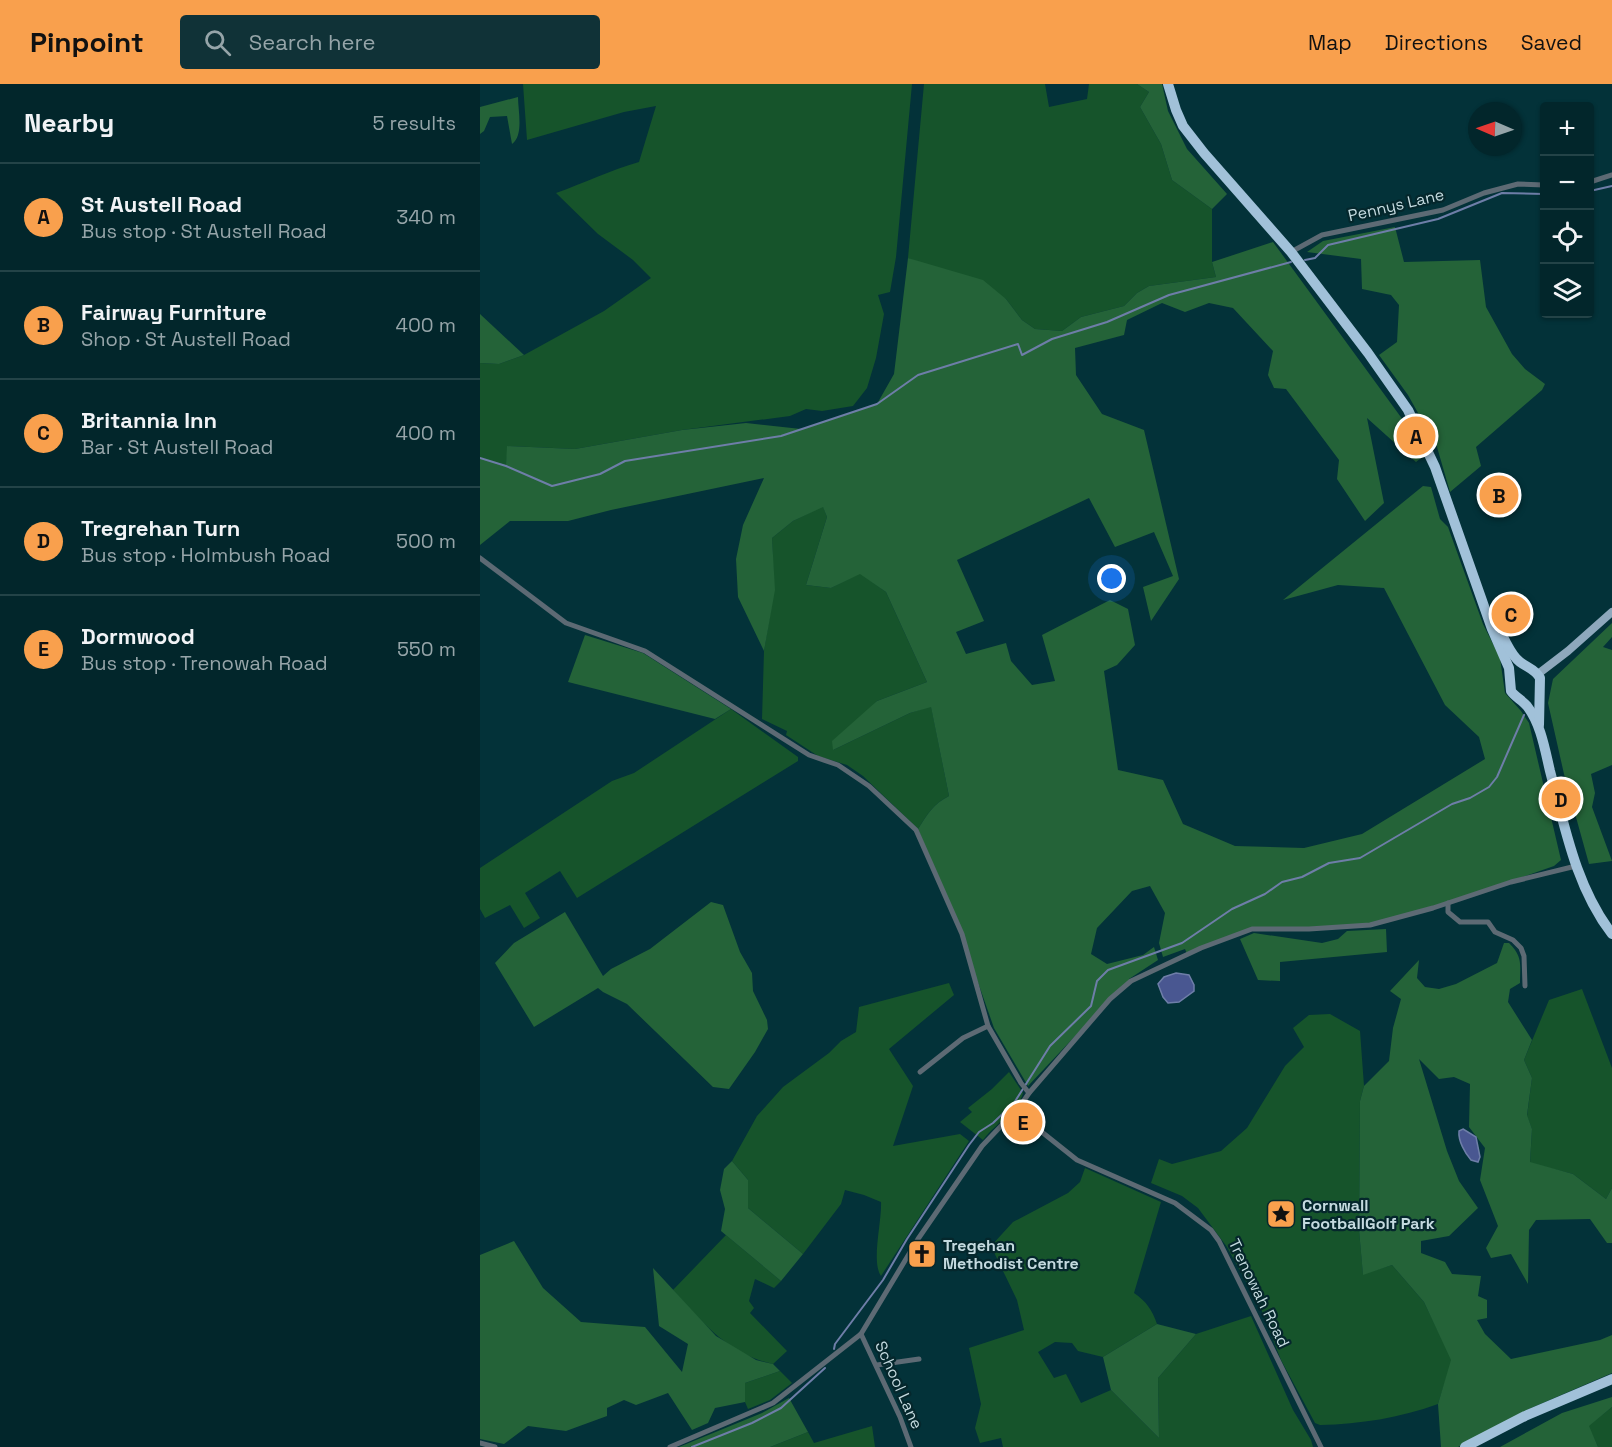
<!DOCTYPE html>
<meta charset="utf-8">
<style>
body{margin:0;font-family:"Space Grotesk",sans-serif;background:#103237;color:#f1f3f6}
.controls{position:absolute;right:18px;top:18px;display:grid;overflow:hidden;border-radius:6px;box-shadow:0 2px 4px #0004}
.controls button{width:54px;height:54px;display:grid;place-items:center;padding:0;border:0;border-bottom:2px solid #234347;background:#02262b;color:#f1f3f6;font:30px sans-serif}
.compass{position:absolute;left:988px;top:18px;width:54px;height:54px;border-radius:50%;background:#02262b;box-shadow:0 2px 4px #0004;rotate:272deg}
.you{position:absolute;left:632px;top:495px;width:21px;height:21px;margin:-15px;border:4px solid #fff;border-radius:50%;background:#1a73e8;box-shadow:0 0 0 9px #1a73e833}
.badge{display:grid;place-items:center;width:39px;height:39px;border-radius:50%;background:#f9a04d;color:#111;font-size:20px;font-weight:700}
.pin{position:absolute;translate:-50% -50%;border:3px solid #fff;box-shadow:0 2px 6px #0006}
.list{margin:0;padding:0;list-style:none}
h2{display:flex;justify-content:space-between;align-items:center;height:78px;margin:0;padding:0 24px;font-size:26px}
h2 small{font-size:20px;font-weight:400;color:#96a5a9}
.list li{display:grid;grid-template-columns:39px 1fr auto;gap:18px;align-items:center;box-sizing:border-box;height:108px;padding:0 24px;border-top:2px solid #234347}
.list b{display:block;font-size:22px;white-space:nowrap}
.list p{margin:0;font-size:20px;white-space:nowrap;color:#96a5a9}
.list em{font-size:20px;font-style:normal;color:#96a5a9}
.icon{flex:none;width:33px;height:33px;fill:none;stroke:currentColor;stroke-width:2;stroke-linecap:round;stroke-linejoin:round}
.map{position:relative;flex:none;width:1132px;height:1363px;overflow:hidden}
header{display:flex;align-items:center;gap:36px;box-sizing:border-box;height:84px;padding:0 30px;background:#f9a04d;color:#111}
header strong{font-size:28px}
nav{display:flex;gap:33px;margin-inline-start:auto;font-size:21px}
.search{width:420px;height:54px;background:#103237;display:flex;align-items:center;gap:15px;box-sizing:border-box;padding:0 21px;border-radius:6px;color:#96a5a9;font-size:22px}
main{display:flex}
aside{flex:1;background:#02262b}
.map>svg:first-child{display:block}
.green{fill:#16542b}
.forest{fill:#246338}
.water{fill:#495791;stroke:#6e7ea8;stroke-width:1.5}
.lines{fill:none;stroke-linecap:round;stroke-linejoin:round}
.stream{stroke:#6e7ea8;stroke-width:2}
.street{stroke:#5d6a74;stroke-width:5}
.primary{stroke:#8ea8bc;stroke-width:8}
.highway{stroke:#a1c1d9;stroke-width:10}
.labels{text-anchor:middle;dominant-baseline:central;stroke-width:4.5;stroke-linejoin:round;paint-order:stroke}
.street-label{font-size:16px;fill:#c4dadf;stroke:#05272c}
.poi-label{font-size:16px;font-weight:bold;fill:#c4dadf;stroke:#05272c;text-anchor:start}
</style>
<header>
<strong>Pinpoint</strong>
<div class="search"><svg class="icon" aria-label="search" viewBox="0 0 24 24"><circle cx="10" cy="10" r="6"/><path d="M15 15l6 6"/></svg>Search here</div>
<nav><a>Map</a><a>Directions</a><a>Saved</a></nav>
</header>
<main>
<aside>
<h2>Nearby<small>5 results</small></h2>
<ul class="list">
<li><span class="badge">A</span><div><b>St Austell Road</b><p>Bus stop · St Austell Road</p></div><em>340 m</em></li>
<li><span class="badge">B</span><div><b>Fairway Furniture</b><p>Shop · St Austell Road</p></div><em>400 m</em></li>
<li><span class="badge">C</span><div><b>Britannia Inn</b><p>Bar · St Austell Road</p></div><em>400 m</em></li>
<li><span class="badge">D</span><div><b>Tregrehan Turn</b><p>Bus stop · Holmbush Road</p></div><em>500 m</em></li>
<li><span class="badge">E</span><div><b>Dormwood</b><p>Bus stop · Trenowah Road</p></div><em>550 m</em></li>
</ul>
</aside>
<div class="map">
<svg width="1132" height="1363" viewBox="0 0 1132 1363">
<rect width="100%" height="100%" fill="#033239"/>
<!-- green -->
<g class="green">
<path d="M43 0H432L416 173 410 208 398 211 404 230 396 274 387 304 373 322 342 327 326 325 310 332 202 346 95 365 28 362 26 382 0 374V279L19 280 44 271 124 227 171 194 153 176 118 150 76 109C104 99 131 86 159 78L176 22 144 28 47 56Z"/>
<path d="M444 0H565L569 23 607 15 609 0H657L669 8 660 23 681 60 692 96 732 125V178L736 193 669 202 657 209 644 222 601 233 582 247 555 245 542 236 526 215 428 174Z"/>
<path d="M343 422 347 433 326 501 351 504 380 489 406 508 447 598 397 617 353 666 430 629 451 622 469 712C453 720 447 731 438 745L383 692 367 681 338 672 306 651 307 647 282 635 284 567 294 506 292 454 313 437Z"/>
<path d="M251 625 318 673V677L97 814 80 787 45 809 60 834 44 844 30 821 5 834 0 825V784L132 697 154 689Z"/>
<path d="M469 899 474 911 409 965 433 1002 413 1062 480 1050 489 1057 401 1192C391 1178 402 1138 401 1118L384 1111 365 1106 361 1120 323 1170 268 1124V1096L252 1077 277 1032 303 1003 349 969 361 957 376 948 379 923Z"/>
<path d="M1102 905 1132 984V1104L1126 1115 1093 1090 1050 1079 1052 1045 1047 1032 1052 994 1044 976 1069 916Z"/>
<path d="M850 930 880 947 884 1002 880 1017 879 1146 883 1190 912 1181 944 1218 972 1276 958 1320C919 1334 881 1340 840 1341L835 1339 801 1276 781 1225 747 1163 718 1124 702 1112 671 1099 679 1075 692 1080 741 1067 767 1044 805 982 824 963 813 944 829 931Z"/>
<path d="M529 988 543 1009C540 1025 513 1042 503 1056L480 1038 492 1028 488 1024 512 1005Z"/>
<path d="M605 1084 681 1118 654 1209C667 1218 672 1226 677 1240L623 1273 598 1267 592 1259 575 1258 558 1268 574 1294 586 1290 601 1319 631 1306 679 1354 678 1294 716 1250 771 1232 813 1326 831 1356 833 1363H523L521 1354 500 1359 495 1344 501 1320 489 1264 544 1246 537 1216 511 1162 533 1138 588 1109 600 1098Z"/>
<path d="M246 1151 301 1197 294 1204 275 1195 269 1217 274 1224 270 1229 307 1267 293 1280C248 1270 223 1239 193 1206Z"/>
<path d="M300 1287 312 1299 290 1316 268 1325 265 1318V1299Z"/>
<path d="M1132 1323V1363H1118L1108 1342Z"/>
<path d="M392 1342 395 1363H290L328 1348 334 1359Z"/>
</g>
<!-- forest -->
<g class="forest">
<path d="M657 0H682L688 27 707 65 747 110 732 125 692 96 681 60 660 23 669 8Z"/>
<path d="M38 13C38 27 44 51 32 60L27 32 10 33 4 47 0 50V23Z"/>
<path d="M915 143 924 178 1000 176 1006 223 1032 270 1045 285 1065 300 1062 306 996 363 1001 382 970 408 957 363 928 311 899 271 917 258 919 221 911 211 882 205 881 175 827 168 843 157Z"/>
<path d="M793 158 923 336 941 374 936 378 887 334 904 419 885 437 857 395 859 376 806 305 794 304 788 291 793 267 753 224 729 219 705 228 682 219 647 236 644 251 595 264 596 291 622 330 664 346 699 495 671 537 663 503 693 492 674 448 635 463 609 414 477 476 504 537 476 548 486 570 526 559 531 577 552 601 575 597 562 551 630 516 648 525 655 561 637 581 624 587 638 686 683 696 703 740 755 762 824 764 882 750 1005 675 999 653 965 621 904 504 858 501 803 516 943 402 951 403 960 435 968 443 1003 540 1020 574 1025 609 1041 627 1049 639 1081 776 1074 782 953 824 890 841 772 845 707 870 705 865 683 873 679 859 685 829 670 802 652 807 617 844 611 870 627 880 663 871 674 863 678 876 649 895 651 897 630 915 548 1002 514 944 481 850 438 745C447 731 453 720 469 712L451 623 430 629 353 666 352 657 397 617 447 598 406 508 380 490 351 504 326 501 347 433 343 423 313 437 292 454 295 506 284 567 258 513 256 475 263 441 284 394 131 426 88 437H30L0 461V374L26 381 27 362 95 365 202 346 266 339 321 345 397 320 414 290 428 174 503 196 526 215 542 236 555 245 582 247 601 233 644 222 657 209 669 202 736 193 732 178Z"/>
<path d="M0 230 44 271 19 280 0 279Z"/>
<path d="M1132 539V553L1123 563 1132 566V681L1111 690 1115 709 1112 723 1132 777 1109 780 1084 690 1068 619 1073 595Z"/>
<path d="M105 551 163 569 251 625 235 635 88 598Z"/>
<path d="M231 818 243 821 260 868 272 889 273 907 287 936 288 945 275 968 249 1005 233 1003 147 920 123 908 118 904 54 943 15 879 34 859 85 828 123 892 131 885 170 865Z"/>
<path d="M906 845 907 868 800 878V897L778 896 760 855 774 849 842 859 858 855 867 847Z"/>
<path d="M1024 859H1029C1043 873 1040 880 1040 899L1030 905 1028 918 1052 956 1044 976 1052 994 1047 1031 1052 1045 1050 1078 1093 1090 1126 1115 1132 1104V1159H1127L1110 1135 1056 1136 1049 1146 1048 1200 1031 1170 1011 1174 1006 1164 1018 1142 1000 1096 1005 1064 989 1043 990 1000 974 993 959 995 939 975 967 1067 979 1097 998 1124 969 1152 941 1157V1169L965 1178 972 1190 1001 1192 998 1212 1007 1216V1234L997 1236 1005 1250 1031 1275 1120 1256 1132 1251V1289L1051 1324 978 1363H961L958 1320 971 1276 944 1218 912 1181 883 1191 879 1146 880 1017 884 1002 909 977 913 944 921 915 910 907 939 876 937 894 945 903 959 905 976 900 1017 879Z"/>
<path d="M252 1077 268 1096V1124L323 1170 301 1197 241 1147 245 1125 240 1106 244 1085Z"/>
<path d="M34 1157 63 1204 101 1238 165 1243 202 1288 208 1260 179 1242 173 1184 236 1252 276 1276 293 1280 300 1287 265 1299V1318L235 1324 228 1339 212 1346 188 1309 156 1321 144 1316 127 1324V1332L86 1347 48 1342 24 1360 0 1355V1171Z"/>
<path d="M677 1240 716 1250 678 1294 679 1354 631 1306 623 1273Z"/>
<path d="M1132 1313V1323L1109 1342 1118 1363H1020L1082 1329Z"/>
<path d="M309 1314 328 1348 290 1363H199L282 1329Z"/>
</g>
<!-- water -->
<g class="water">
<path d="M696 889 709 891 714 901V907L699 918 688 919 683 913 678 900 684 893Z"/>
<path d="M983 1045 996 1053 1000 1073 998 1078 991 1076C985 1069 978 1057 979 1047Z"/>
</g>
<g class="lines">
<!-- stream -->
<g class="stream">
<path d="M1110 107 1132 102"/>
<path d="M825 176 835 174 848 161 958 135 1022 109 1064 110"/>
<path d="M0 374 26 382 72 402 120 390 145 377 301 352 397 320 438 291 538 260 542 271 572 255 627 238 689 211 811 178"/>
<path d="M354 1265 355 1260 403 1196 427 1155 489 1061 499 1048 513 1039 534 1019 570 962 611 922 617 897 628 886 702 859 752 825 785 810 802 798 822 793 849 779 880 774 972 720 990 714 1009 703 1017 693 1044 631"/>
<path d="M212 1363 272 1339 301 1324 345 1284"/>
</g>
<!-- street -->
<g class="street">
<path d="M1110 98 1132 91"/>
<path d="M811 168 842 151 963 126 1004 109 1038 100 1064 101"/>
<path d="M0 474 86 539 165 567 329 671 358 681 389 702 436 746 482 850 508 942 541 999 549 1009"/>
<path d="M968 819V828L980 838H1008L1015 848 1033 856 1041 864 1044 872 1045 902"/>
<path d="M440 988 483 954 508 942"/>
<path d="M541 1021 553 1041 597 1076 695 1119 731 1146 739 1157 841 1363"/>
<path d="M381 1250 420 1333 431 1363"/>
<path d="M397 1281 439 1275"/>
<path d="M0 1359 15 1363"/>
<path d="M190 1363 293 1319 381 1250 438 1155 502 1062 541 1021 549 1009 630 915 651 897 721 864 772 845H829L890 841 953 824 1031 798 1096 782"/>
</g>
<!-- primary -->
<path class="primary" d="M1058 590 1088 567 1132 528"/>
<!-- highway -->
<g class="highway">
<path d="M688 0 696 26 703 42 724 69 811 168 888 269 928 326 955 383 1012 545 1029 584 1031 607C1035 613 1042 616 1047 622 1061 640 1065 666 1070 687 1085 744 1096 803 1132 850"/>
<path d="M1023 553C1028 562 1032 572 1040 578 1048 584 1055 585 1060 594L1059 641"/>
<path d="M985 1363 1045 1332 1132 1295"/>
</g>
</g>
<!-- icons -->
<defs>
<g id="sight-square" transform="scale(1.5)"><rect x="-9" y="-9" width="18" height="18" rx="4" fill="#f9a04d" stroke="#05272c"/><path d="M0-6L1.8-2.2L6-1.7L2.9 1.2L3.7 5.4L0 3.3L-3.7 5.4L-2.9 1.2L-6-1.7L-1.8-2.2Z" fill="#111"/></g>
<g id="church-square" transform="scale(1.5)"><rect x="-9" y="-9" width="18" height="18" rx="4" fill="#f9a04d" stroke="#05272c"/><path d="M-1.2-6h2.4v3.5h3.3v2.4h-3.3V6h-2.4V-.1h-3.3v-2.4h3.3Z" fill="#111"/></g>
</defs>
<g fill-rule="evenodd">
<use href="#sight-square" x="801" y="1130"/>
<use href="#church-square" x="442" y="1170"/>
</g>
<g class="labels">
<!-- street labels -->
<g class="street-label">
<text transform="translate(916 121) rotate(-13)">Pennys Lane</text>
<text transform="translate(779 1209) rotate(64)">Trenowah Road</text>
<text transform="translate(419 1301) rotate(66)">School Lane</text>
</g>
<!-- poi labels -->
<g class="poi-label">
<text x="822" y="1121">Cornwall<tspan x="822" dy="18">FootballGolf Park</tspan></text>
<text x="463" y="1161">Tregehan<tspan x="463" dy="18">Methodist Centre</tspan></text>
</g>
</g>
</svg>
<div class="controls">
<button>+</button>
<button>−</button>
<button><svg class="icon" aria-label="locate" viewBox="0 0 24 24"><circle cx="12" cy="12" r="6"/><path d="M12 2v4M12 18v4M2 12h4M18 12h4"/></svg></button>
<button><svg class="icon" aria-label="layers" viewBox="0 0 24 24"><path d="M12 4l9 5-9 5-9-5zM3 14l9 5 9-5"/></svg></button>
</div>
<svg class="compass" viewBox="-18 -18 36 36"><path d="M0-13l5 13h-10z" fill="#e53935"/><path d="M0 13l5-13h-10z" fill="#96a5a9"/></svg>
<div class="you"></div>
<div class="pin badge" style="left:936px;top:352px">A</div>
<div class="pin badge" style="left:1019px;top:411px">B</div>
<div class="pin badge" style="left:1031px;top:530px">C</div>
<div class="pin badge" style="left:1081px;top:715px">D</div>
<div class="pin badge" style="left:543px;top:1038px">E</div>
</div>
</main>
